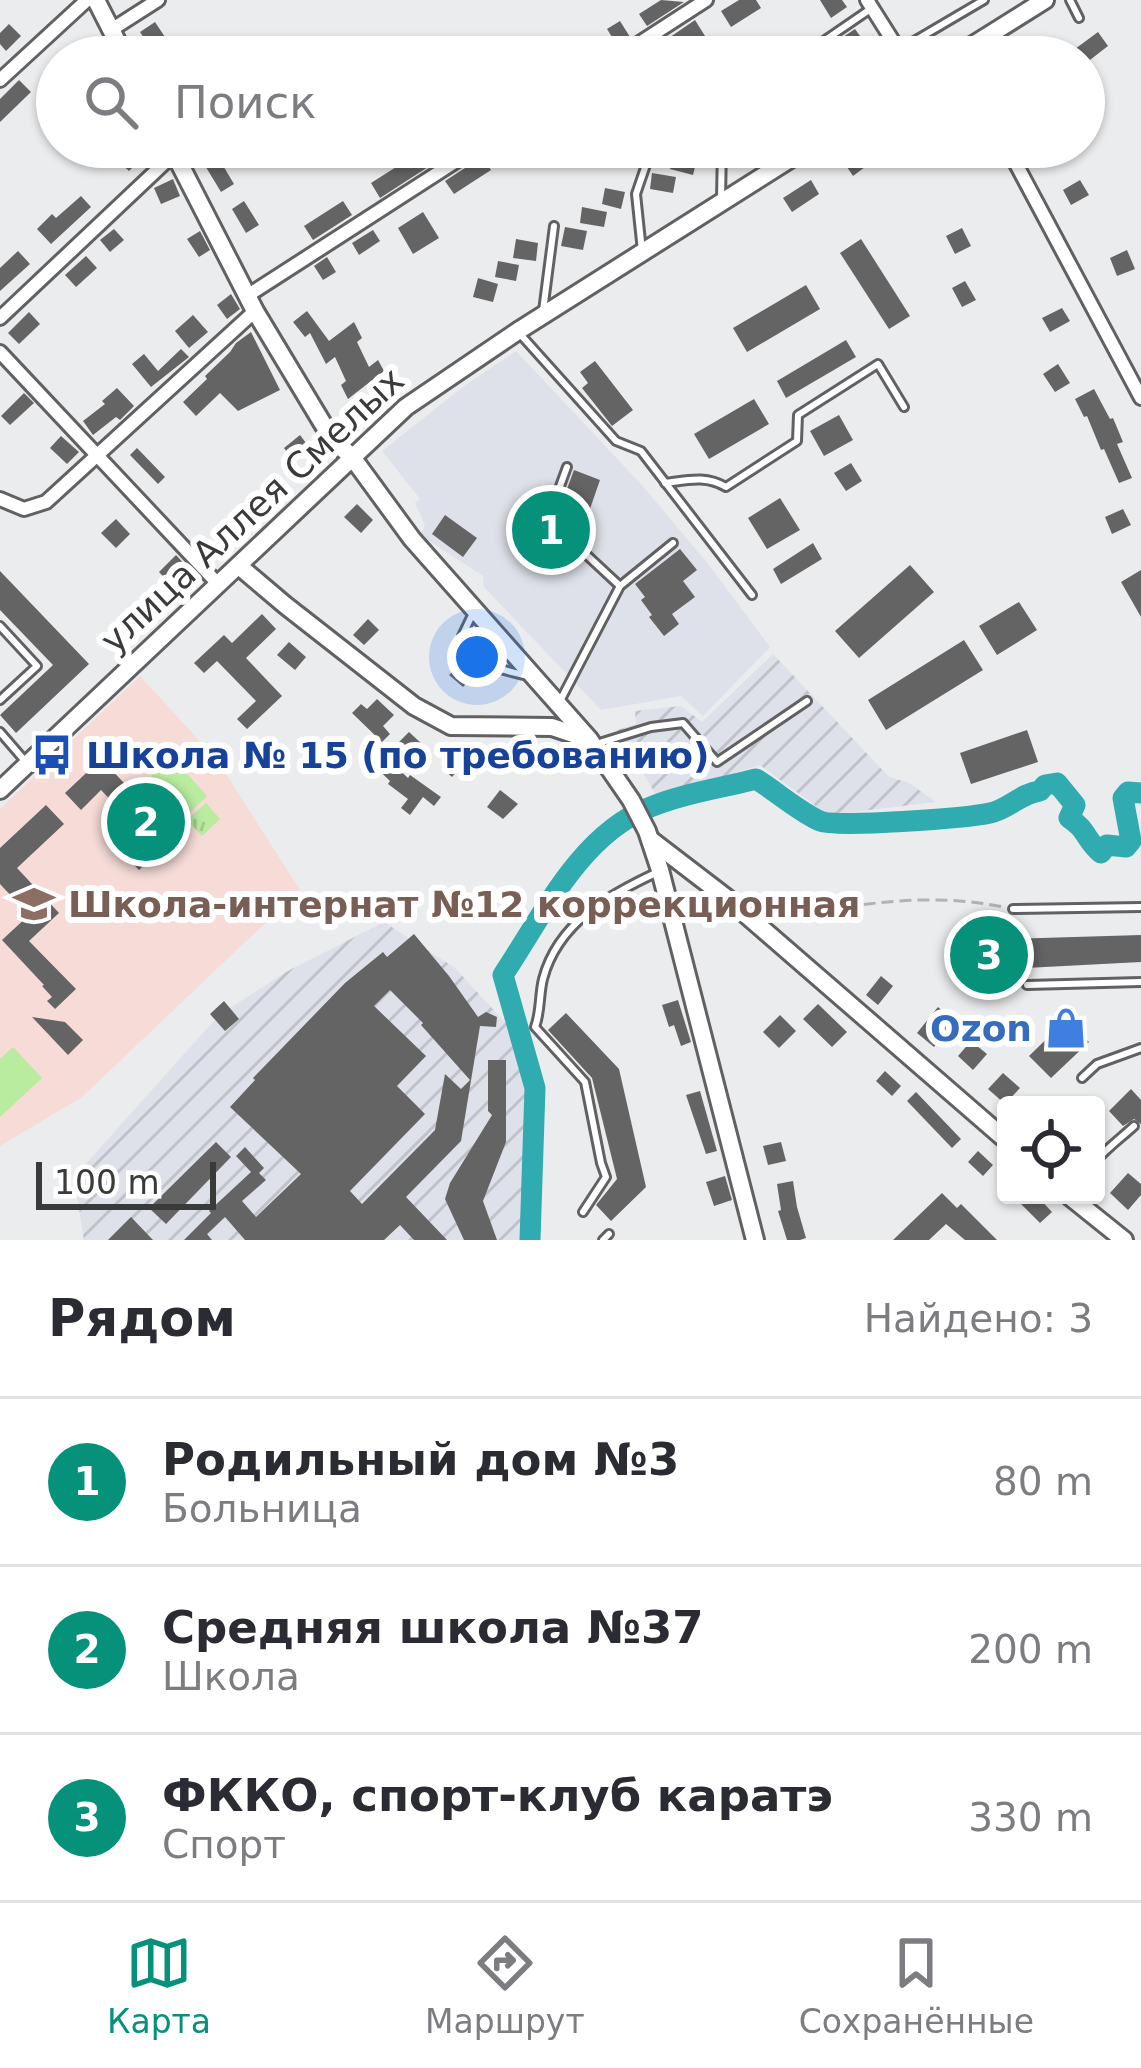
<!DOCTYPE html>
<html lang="ru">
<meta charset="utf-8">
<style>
body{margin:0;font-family:"DejaVu Sans",sans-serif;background:#f2f2f3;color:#2b2b33}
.controls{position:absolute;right:36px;bottom:36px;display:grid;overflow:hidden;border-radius:12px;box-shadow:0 3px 9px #0004}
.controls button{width:108px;height:108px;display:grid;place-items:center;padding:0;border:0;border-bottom:3px solid #e1e1e2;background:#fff;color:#2b2b33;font:60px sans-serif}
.scale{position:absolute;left:36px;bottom:30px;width:180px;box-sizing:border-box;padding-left:12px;border:6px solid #393a3a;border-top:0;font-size:33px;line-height:42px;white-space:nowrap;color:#393a3a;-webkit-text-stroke:9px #fff;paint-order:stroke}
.you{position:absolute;left:477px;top:657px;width:42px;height:42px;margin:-30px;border:9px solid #fff;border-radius:50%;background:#1a73e8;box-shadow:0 0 0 18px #1a73e833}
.badge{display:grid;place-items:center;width:78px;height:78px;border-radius:50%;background:#06917b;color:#fff;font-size:39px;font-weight:700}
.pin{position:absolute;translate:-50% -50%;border:6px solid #fff;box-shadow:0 3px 12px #0006}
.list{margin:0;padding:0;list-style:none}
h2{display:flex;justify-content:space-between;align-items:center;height:156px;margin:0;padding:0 48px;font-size:51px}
h2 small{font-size:39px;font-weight:400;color:#7c7c81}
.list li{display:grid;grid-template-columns:78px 1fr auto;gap:36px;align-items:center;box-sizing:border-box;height:168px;padding:0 48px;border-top:3px solid #e1e1e2}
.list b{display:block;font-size:45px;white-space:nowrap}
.list p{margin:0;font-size:39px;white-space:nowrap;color:#7c7c81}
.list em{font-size:39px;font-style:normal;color:#7c7c81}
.icon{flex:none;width:66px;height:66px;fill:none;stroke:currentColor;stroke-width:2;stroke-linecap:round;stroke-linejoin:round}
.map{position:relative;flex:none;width:1141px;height:1240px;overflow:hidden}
.search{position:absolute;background:#fff;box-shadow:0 3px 9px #0004;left:36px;right:36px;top:36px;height:132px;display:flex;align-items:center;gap:30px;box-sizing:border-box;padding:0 42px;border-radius:66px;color:#7c7c81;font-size:45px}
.sheet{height:660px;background:#fff}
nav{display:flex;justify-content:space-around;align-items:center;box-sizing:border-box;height:168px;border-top:3px solid #e1e1e2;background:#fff;font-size:33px;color:#7c7c81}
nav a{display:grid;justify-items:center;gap:6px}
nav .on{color:#06917b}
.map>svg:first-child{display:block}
.industrial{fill:url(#industrial-furrows)}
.education{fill:#f6dbd7}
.built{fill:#dfe1ea}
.green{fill:#b9ec9e}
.park{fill:url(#park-tufts)}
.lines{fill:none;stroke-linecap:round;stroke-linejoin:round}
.river{stroke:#30abaf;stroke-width:21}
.building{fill:#656465;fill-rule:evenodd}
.lane-casing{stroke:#616163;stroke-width:12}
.street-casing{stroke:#616163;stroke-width:18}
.secondary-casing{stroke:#616163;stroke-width:22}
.path{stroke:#b2b3b4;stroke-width:3;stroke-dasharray:12 6;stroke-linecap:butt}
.lane{stroke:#fff;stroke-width:6}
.street{stroke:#fff;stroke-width:12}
.secondary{stroke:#fff;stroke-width:16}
.labels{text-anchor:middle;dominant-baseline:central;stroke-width:12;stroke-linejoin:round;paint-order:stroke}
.street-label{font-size:36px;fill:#393a3a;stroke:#fff}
.transit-label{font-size:36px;font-weight:bold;fill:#164399;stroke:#fff;text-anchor:start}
.education-label{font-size:36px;font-weight:bold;fill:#785e54;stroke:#fff;text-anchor:start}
.shop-label{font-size:36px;font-weight:bold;fill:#366cbe;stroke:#fff;text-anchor:end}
</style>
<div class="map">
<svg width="1141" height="1240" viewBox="0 0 1141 1240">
<defs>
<pattern id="industrial-furrows" width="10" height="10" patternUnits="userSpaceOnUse" patternTransform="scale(3)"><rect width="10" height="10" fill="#dfe1ea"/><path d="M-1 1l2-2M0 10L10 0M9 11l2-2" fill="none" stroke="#c0c2c9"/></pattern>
<pattern id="park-tufts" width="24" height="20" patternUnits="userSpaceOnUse" patternTransform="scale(3)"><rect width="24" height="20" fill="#b9ec9e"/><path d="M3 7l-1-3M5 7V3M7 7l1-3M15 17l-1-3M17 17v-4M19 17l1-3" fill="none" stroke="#a0cb89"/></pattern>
</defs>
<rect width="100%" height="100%" fill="#ebecee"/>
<!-- industrial -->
<g class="industrial">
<path d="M773 654 889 777 909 783 936 802 828 815 760 765 658 798 617 730 636 724 635 711 681 706 702 722Z"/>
<path d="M384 922 455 968 525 1044 538 1240H84L74 1177 219 1015 286 972Z"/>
</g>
<!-- education -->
<path class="education" d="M140 676 217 760 300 890 82 1097 0 1146V809Z"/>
<!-- built -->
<path class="built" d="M516 351 640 483 709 565 770 647 703 716 681 696 601 710 484 587 483 576 420 535 425 525 415 503 420 499 382 451 464 386Z"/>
<!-- green -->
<g class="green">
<path d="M172 757 207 796 187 815 151 776Z"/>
<path d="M13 1047 42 1078 0 1117V1059Z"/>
</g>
<!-- park -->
<path class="park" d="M206 803 220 819 202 836 187 820Z"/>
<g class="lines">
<!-- river -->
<path class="river" d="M530 1240 535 1088 503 975C542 917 579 836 648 808 680 794 722 788 756 779 777 792 798 811 820 821 835 828 968 818 990 813 1009 809 1021 793 1040 791L1045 785 1057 783 1075 805 1069 818C1087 829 1086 841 1101 853L1107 845 1126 847 1131 841 1123 798 1128 792 1141 793"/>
</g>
<!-- building -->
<g class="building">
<path d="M661 0 684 2 647 26 639 14Z"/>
<path d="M739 0H756L761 8 731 27 721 11Z"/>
<path d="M820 0H842L847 7 831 18Z"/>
<path d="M695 20 705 36 672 57H641Z"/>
<path d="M620 21 630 37 617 45 607 29Z"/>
<path d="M155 22 165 37 161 40 173 57H156L140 32Z"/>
<path d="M9 24 21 36 6 51 0 44V33Z"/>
<path d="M855 29 875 57H846L837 41Z"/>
<path d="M1098 32 1108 46 1086 63 1084 57 1075 49Z"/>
<path d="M19 80 31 92 0 122V99Z"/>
<path d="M129 147 141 159 129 171 116 159Z"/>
<path d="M209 147H212L234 184 221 192 198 154Z"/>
<path d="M410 147H459L380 198 371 183 415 155Z"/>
<path d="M506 147H540L511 166 501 150Z"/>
<path d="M689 147H700L693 175 670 169 673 154 687 158Z"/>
<path d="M989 147H994L1001 160 985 168 977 154Z"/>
<path d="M861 153 869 164 853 176 845 164Z"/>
<path d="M482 157 491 170 454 194 445 181Z"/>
<path d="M652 173 676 177 673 193 650 189Z"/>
<path d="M173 179 180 196 161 204 154 188Z"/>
<path d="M811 180 819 194 792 212 783 198Z"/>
<path d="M1080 180 1089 195 1071 205 1063 190Z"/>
<path d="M605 188 625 192 621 209 602 204Z"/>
<path d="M81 196 91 207 51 244 37 229 52 214 56 218Z"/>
<path d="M244 201 259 225 246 233 232 209Z"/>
<path d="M343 201 352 215 313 240 304 226Z"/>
<path d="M582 207 607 212 604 227 580 223Z"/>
<path d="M423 212 439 238 413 254 398 228Z"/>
<path d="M565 227 587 231 583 250 561 246Z"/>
<path d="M962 228 971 246 955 254 946 236Z"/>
<path d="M114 229 124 240 110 252 100 240Z"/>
<path d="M373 230 380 241 359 255 352 243Z"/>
<path d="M200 231 210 250 199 257 187 239Z"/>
<path d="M516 239 538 243 536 261 513 258Z"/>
<path d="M861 239 910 316 889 329 840 253Z"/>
<path d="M1127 250 1135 269 1117 276 1110 258Z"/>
<path d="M18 251 30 264 0 291V268Z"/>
<path d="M86 256 97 268 76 287 65 275Z"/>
<path d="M327 257 336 272 323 280 314 266Z"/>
<path d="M498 261 519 265 516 281 495 277Z"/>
<path d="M478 278 498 284 493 302 473 297Z"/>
<path d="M965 281 976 300 962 307 952 288Z"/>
<path d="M806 285 820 309 747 352 733 328Z"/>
<path d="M231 294 240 309 227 319 217 305Z"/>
<path d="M1062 308 1070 321 1050 332 1042 318Z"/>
<path d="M307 311 329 341 354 322 362 338 357 342 369 367 378 360 384 371 348 399 341 385 346 381 335 357 326 364 310 333 305 337 293 322Z"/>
<path d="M29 312 40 324 19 344 8 333Z"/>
<path d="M193 315 208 332 189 348 175 331Z"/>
<path d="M251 332 280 390 238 411 220 393 196 416 183 402 207 379 205 376 230 352 236 343Z"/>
<path d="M846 340 856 357 786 398 777 381Z"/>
<path d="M181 349 189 357 151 387 132 364 144 354 158 371Z"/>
<path d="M595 361 633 410 612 426 582 388 588 383 580 372Z"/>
<path d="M1058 364 1070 383 1055 392 1043 374Z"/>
<path d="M117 388 134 406 120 420 116 417 93 435 83 421 105 404 102 401Z"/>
<path d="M1094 389 1110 419 1113 418 1123 442 1117 444 1132 478 1119 483 1104 449 1101 450 1087 416 1084 417 1075 399Z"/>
<path d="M24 393 34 403 10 425 1 416Z"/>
<path d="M754 399 769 424 709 459 694 434Z"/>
<path d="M839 415 853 440 824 456 810 431Z"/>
<path d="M300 435 309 447 293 460 284 448Z"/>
<path d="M61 436 79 452 67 464 50 448Z"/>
<path d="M137 448 165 477 158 484 130 455Z"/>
<path d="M851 463 862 481 846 491 834 473Z"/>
<path d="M574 470 600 480 584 526 557 516Z"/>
<path d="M780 498 800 530 767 549 748 518Z"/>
<path d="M357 504 373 520 361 533 344 517Z"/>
<path d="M1123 509 1131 525 1112 534 1105 517Z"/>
<path d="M445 515 477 538 463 557 432 534Z"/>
<path d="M116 519 130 534 116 548 101 533Z"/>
<path d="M813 543 822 559 781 584 773 569Z"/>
<path d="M680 549 697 570 683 581 695 597 672 614 679 624 664 636 649 617 652 615 641 600 645 597 635 584Z"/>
<path d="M176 555 192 572 174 588 159 572Z"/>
<path d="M910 565 934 592 859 658 835 631Z"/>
<path d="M1141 570V617L1121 582Z"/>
<path d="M0 571 89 664 16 733 0 715 53 665 0 610Z"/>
<path d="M1019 602 1037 630 997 655 979 626Z"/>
<path d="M262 614 276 629 246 658 282 696 247 729 237 719 256 701 217 661 204 673 194 663 224 635 232 643Z"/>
<path d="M368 619 379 630 364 645 353 635Z"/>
<path d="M964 640 983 670 886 730 868 700Z"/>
<path d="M289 642 306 657 295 670 277 655Z"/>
<path d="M466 658 480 669 463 687 449 675Z"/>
<path d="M377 699 394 715 383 726 390 734 382 742 352 713 361 704 367 709Z"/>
<path d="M1027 730 1038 762 971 784 960 753Z"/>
<path d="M409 732 422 744 412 756 398 743Z"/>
<path d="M369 742 408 778 410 775 441 797 434 806 423 797 410 815 401 808 408 799 388 784 390 781 359 751Z"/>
<path d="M454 752 465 762 452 777 441 767Z"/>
<path d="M101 759 175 836 139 870 123 853 143 834 101 790 81 810 65 793Z"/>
<path d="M500 790 518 804 503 819 487 807Z"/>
<path d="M46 805 64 824 17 868 59 913 29 941 76 989 55 1009 47 1001 52 997 42 986 44 985 2 940 29 915 0 884V848Z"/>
<path d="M414 934 449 976 478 1017 486 1012 497 1017 496 1027 480 1026 461 1141 406 1197 447 1240H414L400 1225 384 1240H245L225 1217 207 1234 212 1240H184L211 1213 209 1211 251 1172 236 1156 245 1147 264 1168 259 1173 266 1180 242 1201 256 1217 301 1174 230 1107 255 1080 253 1078 345 983 383 952 387 957ZM390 990 423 1023 421 1025 470 1080 461 1089 445 1074 435 1130 362 1204 350 1191 425 1114 397 1086 426 1056 374 1006Z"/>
<path d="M1141 935V962L1006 969 996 977 974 959 986 947 1010 939Z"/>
<path d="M881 976 893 986 878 1005 866 995Z"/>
<path d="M678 1000 691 1042 681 1046 674 1025 669 1027 662 1005Z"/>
<path d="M224 1001 239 1019 225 1031 210 1014Z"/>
<path d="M818 1004 847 1032 832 1047 803 1019Z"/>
<path d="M938 1007 955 1022 934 1047 917 1033Z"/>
<path d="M566 1013 619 1069 646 1187 611 1221 596 1205 617 1179 592 1078 548 1030Z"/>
<path d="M780 1015 796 1031 779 1048 763 1032Z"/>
<path d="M32 1017 65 1022 83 1040 68 1055Z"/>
<path d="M1067 1019 1089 1042 1051 1078 1029 1056Z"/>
<path d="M971 1041 987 1054 973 1070 958 1056Z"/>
<path d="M488 1060H506V1142L483 1201 497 1240H464L445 1199 450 1183 492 1115 488 1111Z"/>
<path d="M885 1071 901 1086 892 1096 876 1081Z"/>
<path d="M1003 1073 1020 1088 1005 1104 988 1089Z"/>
<path d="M1131 1089 1141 1100V1124L1134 1119 1123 1126 1109 1111Z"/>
<path d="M700 1091 717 1151 706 1154 686 1095Z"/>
<path d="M916 1092 961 1139 952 1148 907 1101Z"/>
<path d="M216 1142 231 1157 166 1224 149 1208Z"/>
<path d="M781 1142 786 1161 768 1165 763 1146Z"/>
<path d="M978 1151 993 1165 983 1176 968 1162Z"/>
<path d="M1128 1173 1141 1184V1195L1128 1210 1110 1193Z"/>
<path d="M725 1176 732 1200 714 1206 706 1182Z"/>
<path d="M793 1181 797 1207 806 1238 800 1240H787L778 1211 781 1210 777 1184Z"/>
<path d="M942 1193 957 1208 961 1204 997 1240H965L946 1224 929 1240H893Z"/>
<path d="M1012 1195H1036L1052 1212 1040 1223Z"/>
<path d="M131 1217 153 1240H108Z"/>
</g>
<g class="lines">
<!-- lane casing -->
<g class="lane-casing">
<g id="lane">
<path d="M1070 0 1079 18"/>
<path d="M899 50 984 0"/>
<path d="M826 57 818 45 869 10"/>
<path d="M721 199 722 147"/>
<path d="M642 251 636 194 648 159 666 147"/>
<path d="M543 311 554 226"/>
<path d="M520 334 616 441 641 451 752 595"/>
<path d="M567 467 548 519 620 586"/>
<path d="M665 483C688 480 706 475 726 487L797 441 798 415 878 364 904 407"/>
<path d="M474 611 462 636C470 664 499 669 524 675"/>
<path d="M0 626 37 666 0 700"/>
<path d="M560 701 620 586 673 543"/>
<path d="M0 732 25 761"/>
<path d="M596 744 651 727 683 723 717 762 807 701"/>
<path d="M1013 909 1141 907"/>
<path d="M1027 985 1141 982"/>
<path d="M1082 1078 1097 1064 1141 1048"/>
<path d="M1096 1161C1108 1147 1121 1138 1134 1126"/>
<path d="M583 1212 606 1177 601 1163 585 1082 535 1027C541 1011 539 995 543 979 558 922 610 894 660 871"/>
<path d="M603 1240 609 1234"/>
</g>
</g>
<!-- street casing -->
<g class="street-casing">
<g id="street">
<path d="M867 0 903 57"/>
<path d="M111 30 158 0"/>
<path d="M618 57 706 0"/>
<path d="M0 80 87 0"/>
<path d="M1007 147 1141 398"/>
<path d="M247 296 478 147"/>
<path d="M0 318 175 153"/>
<path d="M0 352 219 585"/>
<path d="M0 499 24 509 46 502 255 311"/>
</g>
</g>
<!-- secondary casing -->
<g class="secondary-casing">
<g id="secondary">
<path d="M96 0 125 57"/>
<path d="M954 57 1045 0"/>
<path d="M171 147 255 311 332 439 352 457 412 539 589 739 631 800 647 831 660 870 755 1240"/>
<path d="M239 566 285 605 414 706 451 726 552 727 588 739"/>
<path d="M0 790 406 407 518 331 809 147"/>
<path d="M651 840 728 899 1006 1140"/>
<path d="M1068 1195 1124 1240"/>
</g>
</g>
<!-- path -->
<path class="path" d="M775 920C848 905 928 891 1003 907"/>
<!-- lane -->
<use href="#lane" class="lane"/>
<!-- street -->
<use href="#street" class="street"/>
<!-- secondary -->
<use href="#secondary" class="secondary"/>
</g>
<!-- icons -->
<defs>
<g id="bus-bare" transform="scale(3.24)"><path d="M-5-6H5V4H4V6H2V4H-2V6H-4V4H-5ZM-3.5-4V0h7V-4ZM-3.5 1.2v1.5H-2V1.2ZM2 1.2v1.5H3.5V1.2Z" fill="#1a4fb4" stroke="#fff" stroke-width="2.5" paint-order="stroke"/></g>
<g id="school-bare" transform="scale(3.24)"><path d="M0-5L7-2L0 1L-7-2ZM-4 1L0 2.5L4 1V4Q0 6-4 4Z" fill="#8d6e63" stroke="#fff" stroke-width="2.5" paint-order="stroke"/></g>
<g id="shop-bare" transform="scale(3.24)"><path d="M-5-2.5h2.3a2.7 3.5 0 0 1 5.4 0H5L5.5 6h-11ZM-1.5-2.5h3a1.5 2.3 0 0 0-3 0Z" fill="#3f7fe0" stroke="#fff" stroke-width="2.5" paint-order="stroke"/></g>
</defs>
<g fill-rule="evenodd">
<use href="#bus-bare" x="52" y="755"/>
<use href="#school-bare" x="34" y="904"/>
<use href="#shop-bare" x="1066" y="1028"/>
</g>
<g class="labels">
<!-- street labels -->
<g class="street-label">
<text transform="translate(252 510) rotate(-43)">улица Аллея Смелых</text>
</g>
<!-- transit labels -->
<g class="transit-label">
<text x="86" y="755">Школа № 15 (по требованию)</text>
</g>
<!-- education labels -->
<g class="education-label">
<text x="68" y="904">Школа-интернат №12 коррекционная</text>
</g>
<!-- shop labels -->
<g class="shop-label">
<text x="1032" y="1028">Ozon</text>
</g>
</g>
</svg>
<div class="controls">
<button><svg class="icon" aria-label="locate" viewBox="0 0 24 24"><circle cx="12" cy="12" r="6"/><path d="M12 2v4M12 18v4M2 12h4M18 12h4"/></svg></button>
</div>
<div class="scale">100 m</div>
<div class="you"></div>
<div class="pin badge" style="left:551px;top:530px">1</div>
<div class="pin badge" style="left:146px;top:822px">2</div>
<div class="pin badge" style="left:989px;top:955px">3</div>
<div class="search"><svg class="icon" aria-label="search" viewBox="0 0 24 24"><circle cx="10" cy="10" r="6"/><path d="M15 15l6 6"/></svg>Поиск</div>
</div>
<section class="sheet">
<h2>Рядом<small>Найдено: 3</small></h2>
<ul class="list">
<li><span class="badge">1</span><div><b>Родильный дом №3</b><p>Больница</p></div><em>80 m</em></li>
<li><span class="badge">2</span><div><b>Средняя школа №37</b><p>Школа</p></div><em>200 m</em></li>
<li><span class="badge">3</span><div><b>ФККО, спорт-клуб каратэ</b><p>Спорт</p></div><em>330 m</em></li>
</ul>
</section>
<nav>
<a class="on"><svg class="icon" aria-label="map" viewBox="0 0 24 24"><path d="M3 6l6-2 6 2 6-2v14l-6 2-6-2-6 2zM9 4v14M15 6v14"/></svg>Карта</a>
<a><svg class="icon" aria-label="directions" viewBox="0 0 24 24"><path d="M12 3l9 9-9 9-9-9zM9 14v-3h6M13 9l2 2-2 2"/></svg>Маршрут</a>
<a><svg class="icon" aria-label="saved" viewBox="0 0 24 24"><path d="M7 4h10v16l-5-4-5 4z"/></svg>Сохранённые</a>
</nav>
